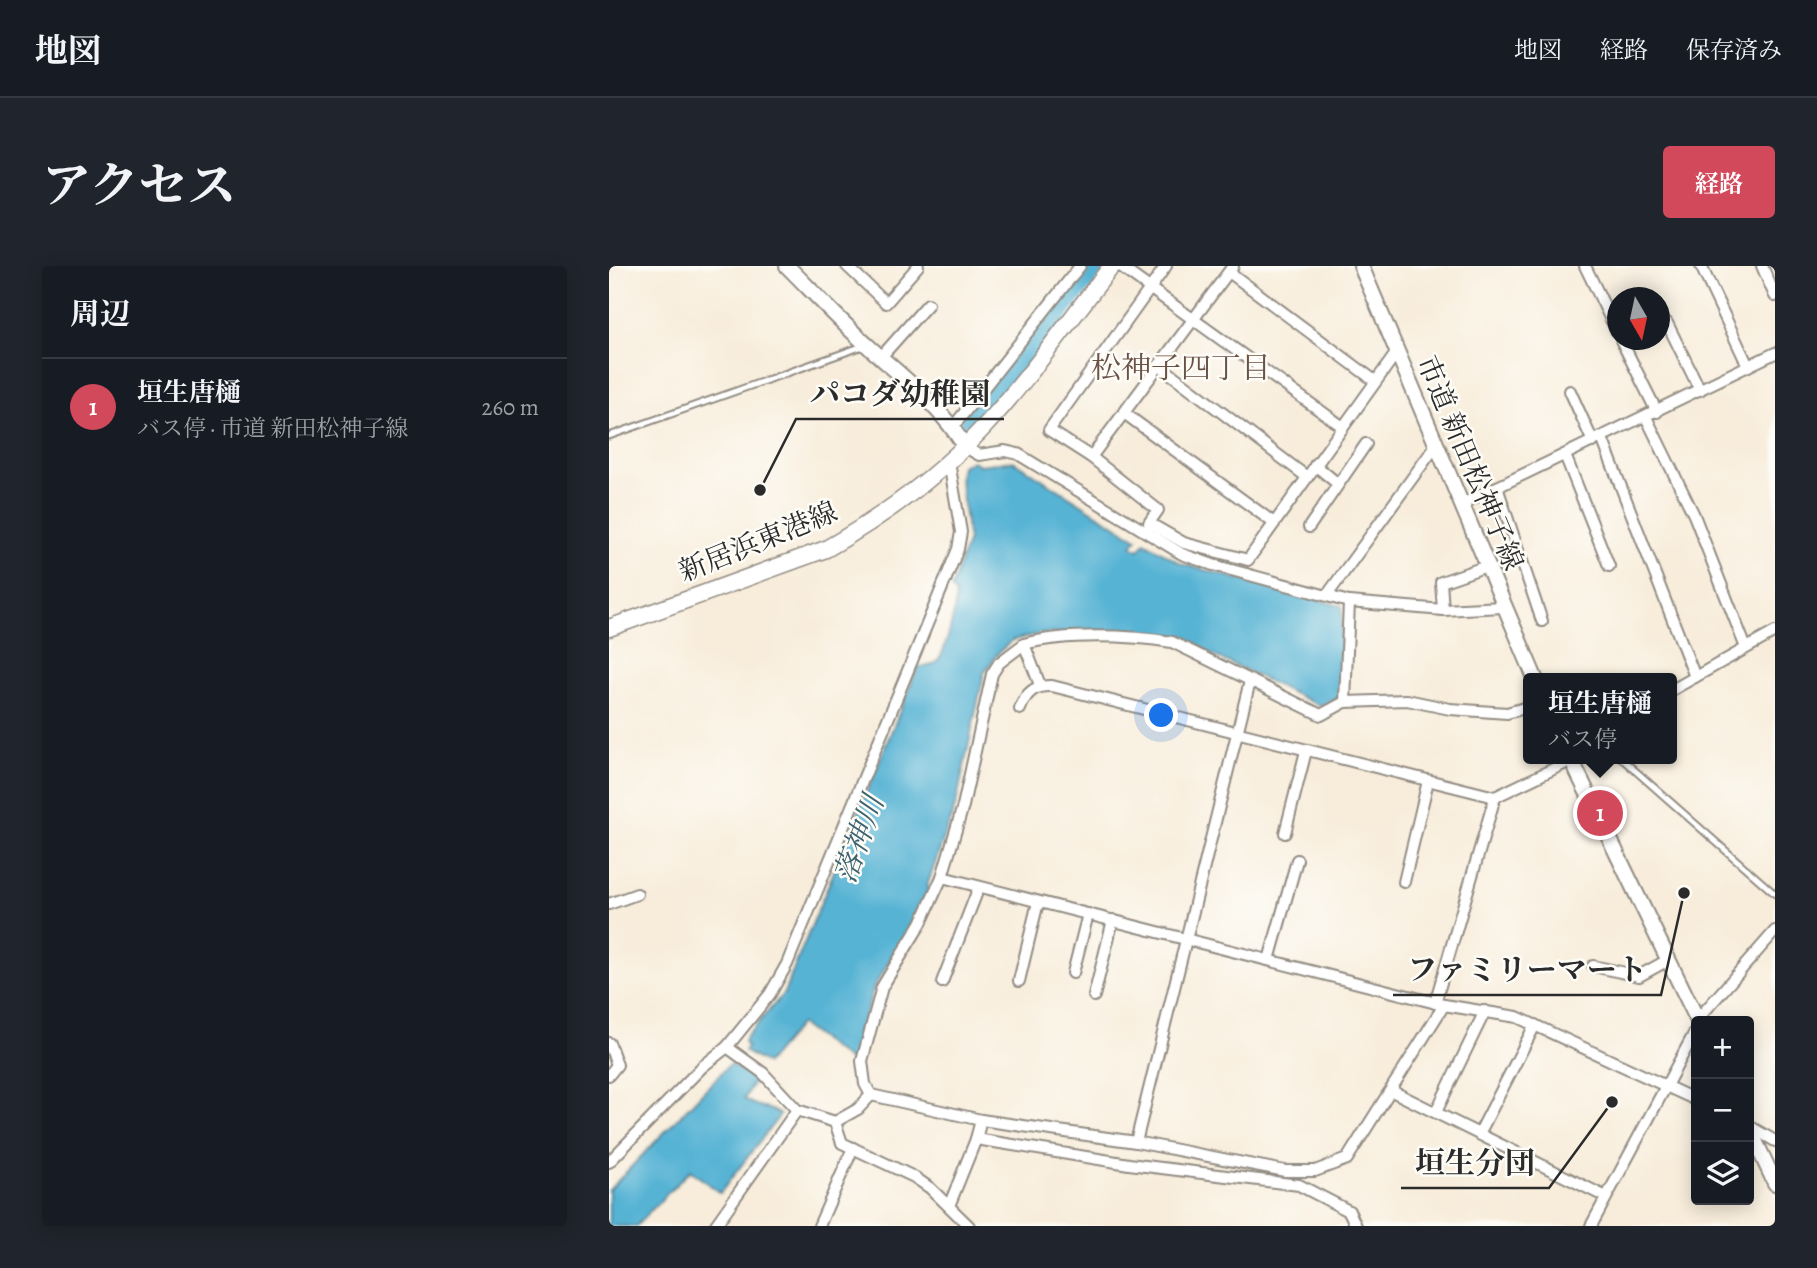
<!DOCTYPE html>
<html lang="ja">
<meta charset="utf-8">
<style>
body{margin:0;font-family:Alegreya,"Noto Serif JP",serif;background:#20242c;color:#f1f3f6}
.controls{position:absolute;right:21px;bottom:21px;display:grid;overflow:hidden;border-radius:7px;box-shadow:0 4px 18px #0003}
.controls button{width:63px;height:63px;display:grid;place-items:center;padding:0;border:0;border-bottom:2px solid #363941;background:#171b24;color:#f1f3f6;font:35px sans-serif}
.compass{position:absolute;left:998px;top:21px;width:63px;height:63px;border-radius:50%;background:#171b24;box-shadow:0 4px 18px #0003;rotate:171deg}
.you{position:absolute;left:553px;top:450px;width:24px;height:24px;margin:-18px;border:5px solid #fff;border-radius:50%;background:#1a73e8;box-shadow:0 0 0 10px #1a73e833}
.badge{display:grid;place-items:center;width:46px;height:46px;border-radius:50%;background:#d1495b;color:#fff;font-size:23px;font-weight:700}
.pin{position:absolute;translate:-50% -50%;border:4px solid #fff;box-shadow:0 2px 7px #0006}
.popup{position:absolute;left:914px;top:407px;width:154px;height:91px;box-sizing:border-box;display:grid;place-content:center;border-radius:7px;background:#171b24;filter:drop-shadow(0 2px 5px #0005);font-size:23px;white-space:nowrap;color:#9ea1a6}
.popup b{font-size:26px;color:#f1f3f6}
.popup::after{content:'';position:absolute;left:50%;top:100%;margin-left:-14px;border:14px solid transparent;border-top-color:#171b24}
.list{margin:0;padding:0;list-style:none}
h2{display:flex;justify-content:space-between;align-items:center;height:91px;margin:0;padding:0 28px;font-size:30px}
h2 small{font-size:23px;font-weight:400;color:#9ea1a6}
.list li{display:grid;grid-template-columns:46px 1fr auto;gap:21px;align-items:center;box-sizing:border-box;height:98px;padding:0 28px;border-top:2px solid #363941}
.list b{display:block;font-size:26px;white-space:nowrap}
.list p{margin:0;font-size:23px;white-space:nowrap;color:#9ea1a6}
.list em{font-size:23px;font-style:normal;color:#9ea1a6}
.icon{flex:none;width:38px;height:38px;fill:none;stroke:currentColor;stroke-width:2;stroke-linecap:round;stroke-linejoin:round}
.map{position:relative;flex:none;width:1166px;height:960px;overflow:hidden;border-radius:7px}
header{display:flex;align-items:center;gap:42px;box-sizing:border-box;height:98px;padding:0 35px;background:#171b24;border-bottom:2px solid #363941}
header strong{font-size:33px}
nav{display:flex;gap:38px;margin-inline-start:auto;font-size:24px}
.intro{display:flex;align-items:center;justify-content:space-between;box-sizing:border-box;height:168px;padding:0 42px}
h1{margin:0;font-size:49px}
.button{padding:18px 32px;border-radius:7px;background:#d1495b;color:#fff;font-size:24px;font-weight:700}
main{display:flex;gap:42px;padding:0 42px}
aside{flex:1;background:#171b24;border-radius:7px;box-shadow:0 4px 18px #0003}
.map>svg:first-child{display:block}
.water{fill:#56b3d4;stroke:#406f80;stroke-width:2}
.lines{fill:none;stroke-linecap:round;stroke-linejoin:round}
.river{stroke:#56b3d4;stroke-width:21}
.service-casing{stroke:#928c83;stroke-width:9}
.minor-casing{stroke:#928c83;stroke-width:14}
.tertiary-casing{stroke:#928c83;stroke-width:18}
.secondary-casing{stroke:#928c83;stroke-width:19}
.service{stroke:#fff;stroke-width:5}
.minor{stroke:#fff;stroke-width:10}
.tertiary{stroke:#fff;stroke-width:14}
.secondary{stroke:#fff;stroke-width:16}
.labels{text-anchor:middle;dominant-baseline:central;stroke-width:5;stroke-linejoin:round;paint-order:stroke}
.street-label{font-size:28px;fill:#2b2b2b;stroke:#fdfcf7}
.neighbourhood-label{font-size:30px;fill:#6a5246;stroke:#fdfcf7}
.water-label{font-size:30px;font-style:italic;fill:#3c616f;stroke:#fdfcf7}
.leader{fill:none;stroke:#2b2b2b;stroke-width:2.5}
.callout-dot{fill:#2b2b2b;stroke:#fdfcf7;stroke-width:2.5}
.callout-label{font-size:30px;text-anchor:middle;font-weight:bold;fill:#2b2b2b;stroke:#fdfcf7;stroke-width:5;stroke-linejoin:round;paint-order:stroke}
</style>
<header>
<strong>地図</strong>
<nav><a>地図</a><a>経路</a><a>保存済み</a></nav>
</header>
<div class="intro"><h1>アクセス</h1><a class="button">経路</a></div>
<main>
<aside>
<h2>周辺<small></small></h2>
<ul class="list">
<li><span class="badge">1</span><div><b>垣生唐樋</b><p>バス停 · 市道 新田松神子線</p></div><em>260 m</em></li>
</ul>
</aside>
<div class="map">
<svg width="1166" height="960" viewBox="0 0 1166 960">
<rect width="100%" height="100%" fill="#fdfcf7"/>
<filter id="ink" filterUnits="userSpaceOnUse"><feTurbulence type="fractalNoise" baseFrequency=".0143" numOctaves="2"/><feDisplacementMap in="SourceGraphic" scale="14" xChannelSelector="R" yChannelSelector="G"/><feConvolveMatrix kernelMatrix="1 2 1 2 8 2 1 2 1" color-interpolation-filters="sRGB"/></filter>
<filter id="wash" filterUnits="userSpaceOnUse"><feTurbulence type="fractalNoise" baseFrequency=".00686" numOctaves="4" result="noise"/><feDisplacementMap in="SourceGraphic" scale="28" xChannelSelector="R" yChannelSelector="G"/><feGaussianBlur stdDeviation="1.57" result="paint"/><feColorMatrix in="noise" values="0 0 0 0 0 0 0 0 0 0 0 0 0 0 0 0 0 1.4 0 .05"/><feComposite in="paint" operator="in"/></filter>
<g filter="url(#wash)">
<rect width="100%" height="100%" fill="#f8eddb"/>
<!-- water -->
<g class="water">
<path d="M363 195 371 199 404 195 528 273 523 280 530 284 536 276 573 298 733 340 730 432 711 440 568 372 521 366 431 368 404 374 390 386 375 407 347 538 318 620 320 621 312 642 265 721 242 796 191 758 157 798 135 785 138 781 135 776 137 771 175 727 309 401C318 401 325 400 330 393 337 383 349 338 346 327L342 323 359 274 351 211 353 200Z"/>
<path d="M121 798 146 813 135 833C147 842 159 840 171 849L111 927 81 904 27 960H0V924Z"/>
</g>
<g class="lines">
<!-- river -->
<path class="river" d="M362 155 487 0"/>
</g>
</g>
<g filter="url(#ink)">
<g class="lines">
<!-- service casing -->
<g class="service-casing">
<g id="service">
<path d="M0 170 254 80"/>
<path d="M1013 493 1166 628"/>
</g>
</g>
<!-- minor casing -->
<g class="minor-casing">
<g id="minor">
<path d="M238 0 277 37 309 0"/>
<path d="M510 0 734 161"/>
<path d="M557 0 440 164 482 191 549 244 540 257 575 277 639 294 788 86"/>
<path d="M976 0 1008 66"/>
<path d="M1092 0 1139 100"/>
<path d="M1153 0 1166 30"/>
<path d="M620 6 766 115"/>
<path d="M1058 57 1091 124"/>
<path d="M1012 74 1048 146"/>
<path d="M272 91 319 38"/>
<path d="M550 99 698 211"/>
<path d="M961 125 984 176"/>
<path d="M515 147 665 257"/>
<path d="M1037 151 1085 249 1137 382"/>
<path d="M344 161 471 0"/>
<path d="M993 172 1086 411"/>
<path d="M356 181 370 189 396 185 409 188 573 288 604 299 740 336 834 344 894 341"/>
<path d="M956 189 1000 300"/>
<path d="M482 191 624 0"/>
<path d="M706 199 729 218"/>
<path d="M888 221 933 355"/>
<path d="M853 238 1166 87"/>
<path d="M700 261 757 178"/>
<path d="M719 328 828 178"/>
<path d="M834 344 832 316 878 300"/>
<path d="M431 419 415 378C456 367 521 369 563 376L712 449 736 436 740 336"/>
<path d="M1063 424 1166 366"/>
<path d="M736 436 798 434 841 443 898 447 919 441"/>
<path d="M411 443C417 427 425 419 443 420L886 531 826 737"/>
<path d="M886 531 963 494"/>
<path d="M676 567 697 485"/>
<path d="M333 611 354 540 383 408 390 397 415 378"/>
<path d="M795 616 819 515"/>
<path d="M0 638 28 628"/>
<path d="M660 694 688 594"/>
<path d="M984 700 1030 710 1059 694"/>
<path d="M464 707 479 648"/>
<path d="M410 715 429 636"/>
<path d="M333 716 370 621"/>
<path d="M485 730 504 654"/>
<path d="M1088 754 1166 665"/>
<path d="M0 777 8 799 0 809"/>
<path d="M118 781 154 807 188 844 226 856"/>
<path d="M783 825 997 931"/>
<path d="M262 829 372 854 367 873"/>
<path d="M827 846 876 745"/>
<path d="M372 854 527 876 676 905H706L738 893 835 739 908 751 1087 834"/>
<path d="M1140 860 1166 875"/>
<path d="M870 868 926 759"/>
<path d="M527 876 641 415"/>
<path d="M0 896 93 801 118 781 161 728 178 698 349 283 352 266 340 196"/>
<path d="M340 940 367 873 520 898 690 919 740 945 747 960"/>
<path d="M106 960 188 844"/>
<path d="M210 960 244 882"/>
<path d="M360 960 321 922 305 911 233 877 226 856 249 843 262 829 256 818 253 795 273 721 312 657 333 611 835 739"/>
<path d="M982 960 1087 764"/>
</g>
</g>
<!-- tertiary casing -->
<g class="tertiary-casing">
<g id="tertiary">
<path d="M178 0C205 27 231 55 259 80 294 112 331 139 356 181"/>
<path d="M752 0 926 412"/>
<path d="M962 493 1089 755"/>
<path d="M1140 862 1166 917"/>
</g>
</g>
<!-- secondary casing -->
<g class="secondary-casing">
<path id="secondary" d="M0 362 217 283C273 251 329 210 373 163 420 113 460 54 503 0"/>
</g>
<!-- service -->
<use href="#service" class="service"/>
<!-- minor -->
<use href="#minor" class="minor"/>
<!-- tertiary -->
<use href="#tertiary" class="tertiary"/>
<!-- secondary -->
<use href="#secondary" class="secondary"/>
</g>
</g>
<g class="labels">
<!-- street labels -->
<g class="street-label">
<text transform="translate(861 197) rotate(67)">市道 新田松神子線</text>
<text transform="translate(149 276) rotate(-22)">新居浜東港線</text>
</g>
<!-- neighbourhood labels -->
<g class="neighbourhood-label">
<text x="572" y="102">松神子四丁目</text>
</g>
<!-- water labels -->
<g class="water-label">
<text transform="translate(250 573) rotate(-70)">落神川</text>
</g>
</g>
<!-- callouts -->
<path class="leader" d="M151 224L187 153H395M1075 627L1052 729H784M1003 836L940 922H792"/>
<g class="callout-dot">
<circle cx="151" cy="224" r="7"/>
<circle cx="1075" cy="627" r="7"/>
<circle cx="1003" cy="836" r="7"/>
</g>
<g class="callout-label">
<text x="291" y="138">パコダ幼稚園</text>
<text x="918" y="714">ファミリーマート</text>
<text x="866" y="907">垣生分団</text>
</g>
</svg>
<div class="controls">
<button>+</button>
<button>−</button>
<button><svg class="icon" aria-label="layers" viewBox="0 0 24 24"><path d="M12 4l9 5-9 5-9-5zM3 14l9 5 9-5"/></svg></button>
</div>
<svg class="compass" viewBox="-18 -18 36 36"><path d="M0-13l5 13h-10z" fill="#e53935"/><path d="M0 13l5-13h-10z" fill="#9ea1a6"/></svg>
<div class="you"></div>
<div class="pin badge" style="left:991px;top:547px">1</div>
<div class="popup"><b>垣生唐樋</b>バス停</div>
</div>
</main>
